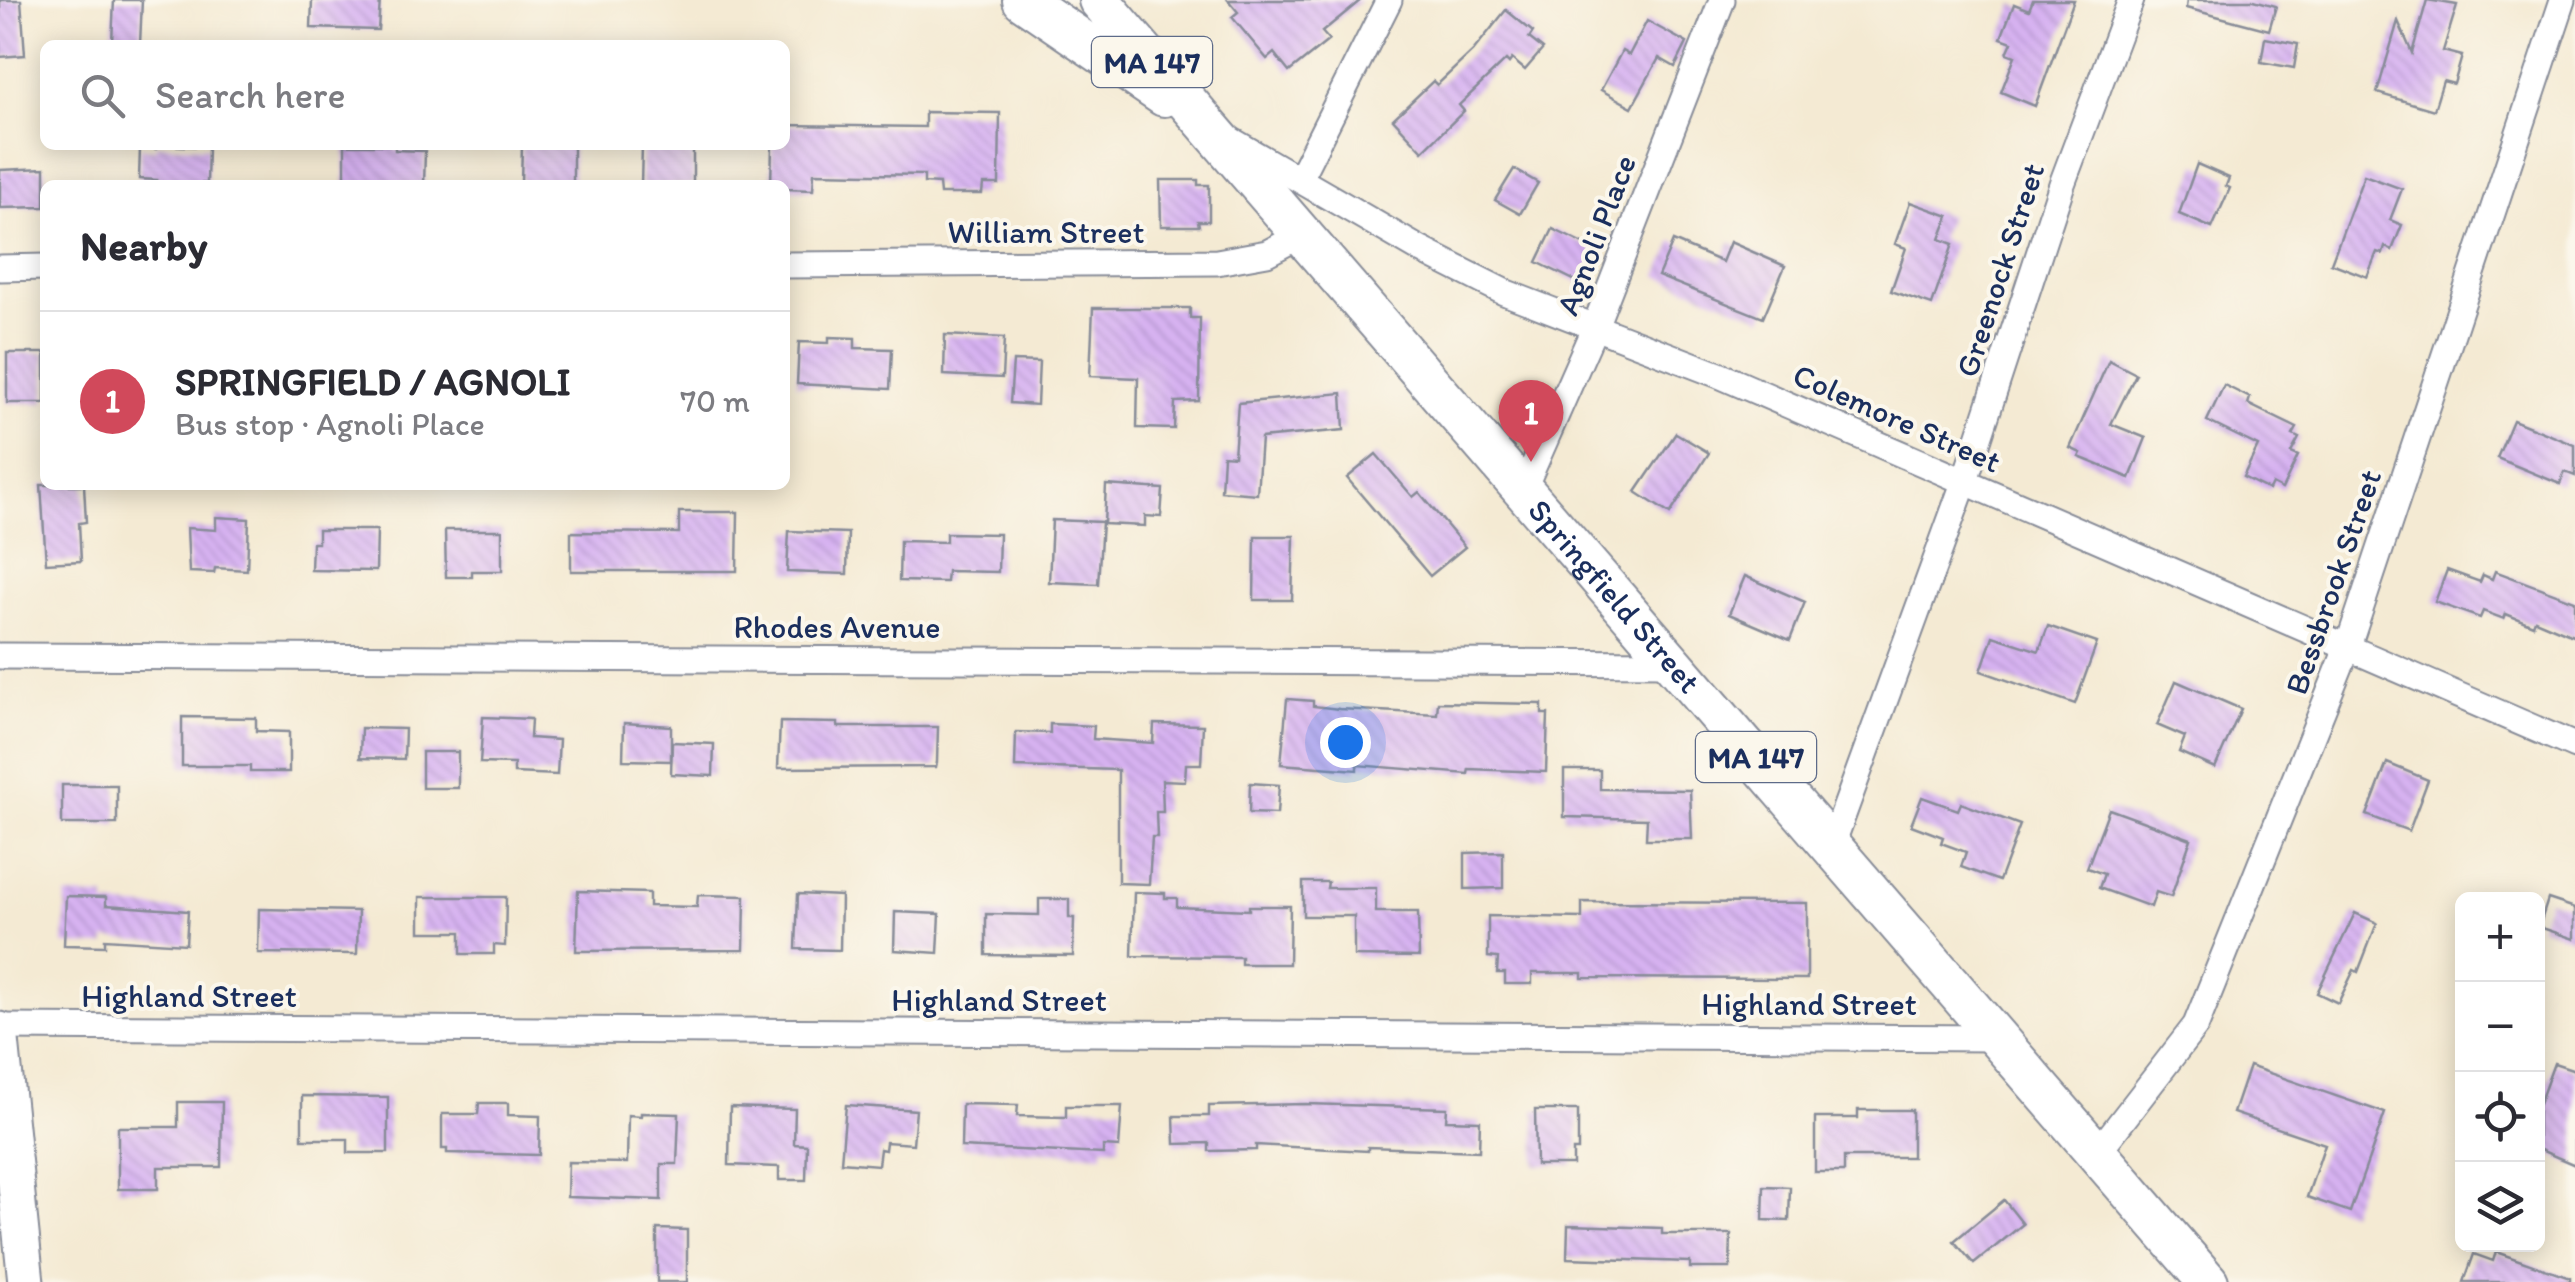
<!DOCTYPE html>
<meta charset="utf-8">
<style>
body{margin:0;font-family:Itim,sans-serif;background:#f2f2f3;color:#2b2b33}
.controls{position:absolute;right:30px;bottom:30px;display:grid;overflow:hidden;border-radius:15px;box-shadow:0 5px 25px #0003}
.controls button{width:90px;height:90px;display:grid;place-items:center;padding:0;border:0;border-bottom:2px solid #e1e1e2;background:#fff;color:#2b2b33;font:50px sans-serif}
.you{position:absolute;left:1345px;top:742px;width:35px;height:35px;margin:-25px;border:8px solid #fff;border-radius:50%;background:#1a73e8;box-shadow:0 0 0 15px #1a73e833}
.badge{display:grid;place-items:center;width:65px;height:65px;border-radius:50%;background:#d1495b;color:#fff;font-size:32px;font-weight:700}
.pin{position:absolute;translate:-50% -82px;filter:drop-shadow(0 2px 5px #0008)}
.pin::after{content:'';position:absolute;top:52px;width:35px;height:30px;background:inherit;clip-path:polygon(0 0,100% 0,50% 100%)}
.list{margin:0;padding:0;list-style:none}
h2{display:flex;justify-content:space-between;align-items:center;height:130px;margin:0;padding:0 40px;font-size:42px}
h2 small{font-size:32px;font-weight:400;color:#7c7c81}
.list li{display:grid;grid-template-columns:65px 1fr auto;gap:30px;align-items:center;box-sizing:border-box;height:180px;padding:0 40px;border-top:2px solid #e1e1e2}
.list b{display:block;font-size:38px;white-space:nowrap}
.list p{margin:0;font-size:32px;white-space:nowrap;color:#7c7c81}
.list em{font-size:32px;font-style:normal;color:#7c7c81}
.icon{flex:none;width:55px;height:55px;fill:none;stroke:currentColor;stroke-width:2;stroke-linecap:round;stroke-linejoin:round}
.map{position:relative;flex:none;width:2575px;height:1282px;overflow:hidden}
.search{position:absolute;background:#fff;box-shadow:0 5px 25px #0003;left:40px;top:40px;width:750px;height:110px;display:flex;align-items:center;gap:25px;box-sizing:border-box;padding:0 35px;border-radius:15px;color:#7c7c81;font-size:38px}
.panel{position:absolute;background:#fff;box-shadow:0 5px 25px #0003;left:40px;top:180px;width:750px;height:310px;border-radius:15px}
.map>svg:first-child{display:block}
.building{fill:url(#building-back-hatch)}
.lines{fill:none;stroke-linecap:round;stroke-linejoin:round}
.street-casing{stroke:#888c98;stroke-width:29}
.secondary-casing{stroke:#888c98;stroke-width:39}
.primary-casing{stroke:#888c98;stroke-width:44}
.street{stroke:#fff;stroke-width:25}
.secondary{stroke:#fff;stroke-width:35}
.primary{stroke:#fff;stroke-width:40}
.labels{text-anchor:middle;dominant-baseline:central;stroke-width:8;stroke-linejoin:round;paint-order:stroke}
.shield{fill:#fbf7ec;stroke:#5e6b89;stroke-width:2.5}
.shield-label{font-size:30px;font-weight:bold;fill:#1b2f5e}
.street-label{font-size:32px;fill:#1b2f5e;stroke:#fbf7ec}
</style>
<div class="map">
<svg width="2575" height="1282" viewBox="0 0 2575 1282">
<defs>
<pattern id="building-back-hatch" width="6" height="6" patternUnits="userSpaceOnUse" patternTransform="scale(2.5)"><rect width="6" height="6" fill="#d7b2f1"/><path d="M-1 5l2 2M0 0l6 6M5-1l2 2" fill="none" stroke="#b899d1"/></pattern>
</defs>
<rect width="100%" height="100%" fill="#fbf7ec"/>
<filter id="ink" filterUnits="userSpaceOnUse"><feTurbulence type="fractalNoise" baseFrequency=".01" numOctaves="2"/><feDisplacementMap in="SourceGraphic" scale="20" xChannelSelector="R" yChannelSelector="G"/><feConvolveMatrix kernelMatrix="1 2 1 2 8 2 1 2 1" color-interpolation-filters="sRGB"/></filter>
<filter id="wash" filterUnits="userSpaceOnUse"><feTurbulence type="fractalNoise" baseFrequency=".0048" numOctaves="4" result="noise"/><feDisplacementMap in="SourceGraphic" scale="40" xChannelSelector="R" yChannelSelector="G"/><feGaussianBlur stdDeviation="2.25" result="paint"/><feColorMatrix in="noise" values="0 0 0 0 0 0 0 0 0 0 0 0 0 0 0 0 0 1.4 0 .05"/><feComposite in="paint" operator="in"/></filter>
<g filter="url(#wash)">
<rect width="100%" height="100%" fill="#f4ead3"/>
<g id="blocks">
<!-- building -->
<g class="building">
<path d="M0 0H21L25 55 0 57Z"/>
<path d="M114 0H142L140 44 112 42Z"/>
<path d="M312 0H380L378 30 311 28Z"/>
<path d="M1228 0H1361L1322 32 1329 40 1289 72 1274 53 1267 59 1232 17 1238 12Z"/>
<path d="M2033 0H2074L2035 106 2001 92 2015 56 2007 53 2012 42 2001 38 2014 4 2029 10Z"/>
<path d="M2187 0H2254L2276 6 2269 30 2186 8Z"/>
<path d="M2427 0 2457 5 2443 51 2462 56 2454 84 2443 81 2434 110 2377 93 2398 21 2412 53Z"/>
<path d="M1506 10 1533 32 1529 38 1543 49 1525 70 1512 59 1509 63 1506 60 1459 105 1464 111 1423 151 1393 119 1433 81 1437 85 1473 51Z"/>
<path d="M1647 21 1687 43 1675 67 1659 58 1632 107 1601 90 1622 51 1629 55Z"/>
<path d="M2265 38 2298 44 2294 68 2261 62Z"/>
<path d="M925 112 1000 113 999 184H983L982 194H940L939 184 924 183V175L814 173 813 190 785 189V185H771L772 145H785V125L925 127Z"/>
<path d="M156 145 208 147 207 183 156 185 157 180 139 179 140 148 156 149Z"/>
<path d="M345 145H395V150L425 151 424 185H345Z"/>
<path d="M522 145H573V183L521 182Z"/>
<path d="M642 145H693V185H641Z"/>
<path d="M2197 164 2229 178 2226 186 2230 188 2212 228 2179 214Z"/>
<path d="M45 168V207L0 208V170Z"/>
<path d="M1514 169 1538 183 1520 214 1495 200Z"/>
<path d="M2364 175 2402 189 2390 220 2402 225 2392 250 2385 247 2383 254 2377 252 2367 277 2331 263Z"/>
<path d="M1160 180H1198V185H1209V221H1198L1199 226H1161Z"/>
<path d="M1910 202 1949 216 1940 239 1953 244 1932 305 1891 291 1906 248 1895 244Z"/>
<path d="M1553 229 1598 251 1582 284 1537 262Z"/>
<path d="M1673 241 1722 262 1730 242 1785 266 1763 318 1658 276Z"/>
<path d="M1093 308H1190V318H1200L1199 401 1175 402 1174 429 1137 428 1138 378 1090 376Z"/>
<path d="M945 335 1004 338 1002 378 944 375Z"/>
<path d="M829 337 855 338V348L892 349 890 389 797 384 799 342 829 343Z"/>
<rect x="7" y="353" width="38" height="50"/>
<path d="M2109 360 2136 374 2111 424 2146 438 2130 478 2079 457 2081 453 2070 448Z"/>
<path d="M1013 361 1039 362 1037 405 1010 403Z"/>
<path d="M2224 385 2250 398 2248 404 2297 428 2293 435 2299 438 2291 453 2298 456 2282 489 2272 484 2269 490 2243 477 2258 446 2207 421Z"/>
<path d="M1342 393 1344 430 1261 438 1257 494 1221 491 1223 455 1234 456 1238 403Z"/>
<path d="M2513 420 2575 445V476L2565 472 2560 484 2497 458Z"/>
<path d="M1676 433 1709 453 1670 514 1636 492Z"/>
<path d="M1376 454 1413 497 1419 492 1465 547 1430 576 1347 478Z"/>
<path d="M41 485H84L86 522 79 523 81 561 46 563Z"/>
<path d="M1106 485 1163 489 1161 517 1145 516V526L1104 524Z"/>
<path d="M679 512H738L737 571H571V532L679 533Z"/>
<path d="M216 517 249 519 247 570 215 568 214 573 189 572 187 528 216 530Z"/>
<path d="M1052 520 1102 522 1098 584 1049 582Z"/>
<path d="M318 530H377L376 571 311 570 312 543H318Z"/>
<path d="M445 530H502V571H472V577H446Z"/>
<path d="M789 531 848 533 847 574 787 572Z"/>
<path d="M946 533 999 534 998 572 947 571 946 582 899 581 900 541 946 542Z"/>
<path d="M1255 536H1294L1292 600H1254Z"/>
<path d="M2447 570 2480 582 2483 575 2492 579 2495 571 2575 601V637L2535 620 2533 625 2506 614 2504 619 2483 611 2480 618 2435 602Z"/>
<path d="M1745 576 1805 602 1790 640 1729 614Z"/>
<path d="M2048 626 2097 643 2075 704 1981 671 1993 636 2039 651Z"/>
<path d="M2176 681 2241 709 2215 768 2179 752 2185 737 2157 725Z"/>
<path d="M1287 699 1313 701V706L1339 709 1437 714 1438 702 1542 704V714H1548L1546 772 1469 769 1468 774 1357 765V770L1281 764Z"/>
<path d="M182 717 256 718V731L289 732V772H250V766H182Z"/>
<path d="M483 717 531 719 530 738 559 740 557 775 514 773V764L480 763Z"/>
<path d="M780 722 838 723V727H938L937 762 936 767 778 768Z"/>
<path d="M624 723 671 726V761L623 760Z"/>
<path d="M1050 724 1094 726 1093 739 1153 743 1154 724 1203 725 1201 764H1186L1185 781 1162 780 1163 812H1156L1157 837H1152L1149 884 1118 883V770L1015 767 1016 732 1050 733Z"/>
<path d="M361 728 405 729 404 759 360 758Z"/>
<path d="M672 742 714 744 713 776 671 774Z"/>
<rect x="422" y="752" width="36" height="36"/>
<path d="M2387 763 2428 780 2409 831 2367 815Z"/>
<path d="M1564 770H1600V789L1690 790 1692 839H1646L1647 819 1564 817Z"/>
<path d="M1250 783 1279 785 1277 814 1249 813Z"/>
<rect x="62" y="785" width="55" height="39"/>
<path d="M1922 797 1958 810 1961 803 2020 825 1999 881 1961 867 1966 852 1941 843 1943 837 1911 825Z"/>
<path d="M2109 809 2191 839 2171 897 2156 892 2151 907 2099 888 2104 874 2087 868Z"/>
<path d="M1503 852V888L1465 889V853Z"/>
<path d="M1303 882H1328L1327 888H1376V912H1418L1419 957 1354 956V916H1303Z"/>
<path d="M578 891 649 893V906L697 907 698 895 745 896 744 950 576 951Z"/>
<path d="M1134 892 1165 893V898H1177V907L1249 910V906H1290L1289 964H1241V957L1132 956Z"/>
<path d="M798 894 841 896 840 950 796 949Z"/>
<path d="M66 896 106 897V905L188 911 186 944 105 939V946L64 945Z"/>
<path d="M420 897H506L505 946 494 945V954H461V932H420Z"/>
<path d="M1039 899H1069V918H1074L1073 956 986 955V914L1039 915Z"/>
<path d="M2548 899 2575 908V939L2539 927Z"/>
<path d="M1582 902 1807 903V979L1582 978V973H1532V984H1505V973H1497L1498 958 1488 957V916L1582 918Z"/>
<path d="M259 909 358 911 357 954 258 953Z"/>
<path d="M895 912 940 914 938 953 894 950Z"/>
<path d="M2355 913 2377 923 2358 972 2354 970 2338 1003 2317 993Z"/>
<path d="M2554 1063 2575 1070V1165L2538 1149V1107Z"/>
<path d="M2249 1066 2385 1113 2350 1212 2307 1197 2325 1144 2233 1113Z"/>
<path d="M302 1096 388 1097V1153H348V1139H302Z"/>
<path d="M178 1102H222L221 1167H158V1189H118V1127H178Z"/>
<path d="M479 1103H508V1115L540 1116 539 1155 447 1153V1149H442V1114H478Z"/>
<path d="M962 1104 1018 1105 1017 1116 1066 1117V1106H1122L1119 1147 1103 1146V1154L961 1147Z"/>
<path d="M1306 1104 1447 1108 1446 1120 1480 1121 1479 1151 1368 1147V1151L1256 1145V1150L1209 1151V1143L1175 1144 1174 1116H1209V1106Z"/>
<path d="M846 1105 916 1110 913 1144 886 1142 885 1150 880 1149 878 1165 841 1162Z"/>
<path d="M730 1107 795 1109 794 1144 807 1145 806 1180H779V1167L729 1165Z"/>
<path d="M1535 1110H1578V1150H1573V1165H1536Z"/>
<path d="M1858 1110H1912V1157H1844V1172H1815V1118H1858Z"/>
<path d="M641 1113 679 1114 677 1164H661V1200L567 1197 568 1162 627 1163 628 1115 641 1116Z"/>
<path d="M1764 1186 1790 1187 1789 1221 1763 1220Z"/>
<path d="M2004 1200 2023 1224 1974 1264 1954 1241Z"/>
<path d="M1568 1225 1662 1228V1234H1731L1730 1268H1690V1262L1567 1258Z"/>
<path d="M657 1229 687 1230V1282H657Z"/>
<path d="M2496 1252 2570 1278V1282H2464L2474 1254 2493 1261Z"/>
</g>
</g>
</g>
<g filter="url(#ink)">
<use href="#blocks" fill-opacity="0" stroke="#888c98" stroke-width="2.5"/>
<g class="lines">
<!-- street casing -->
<g class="street-casing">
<g id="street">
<path d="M1231 140 1421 250 1504 292 1719 375 2575 746"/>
<path d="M1299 179 1389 0"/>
<path d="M785 265 1217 262 1267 253 1301 235"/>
<path d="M0 268 45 267"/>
<path d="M1523 490 1594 329 1722 0"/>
<path d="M0 656 1674 663"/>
<path d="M1832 845 1964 483 2062 184 2131 0"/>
<path d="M0 1027 1998 1038"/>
<path d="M2097 1153 2196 1025 2347 649 2563 0"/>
</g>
</g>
<!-- secondary casing -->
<g class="secondary-casing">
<path id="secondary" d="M0 1030 26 1282"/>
</g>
<!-- primary casing -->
<g class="primary-casing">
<g id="primary">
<path d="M1023 0 1164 96"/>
<path id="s1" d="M1099 0 2208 1282"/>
</g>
</g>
<!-- street -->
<use href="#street" class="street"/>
<!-- secondary -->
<use href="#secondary" class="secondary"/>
<!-- primary -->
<use href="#primary" class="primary"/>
</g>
</g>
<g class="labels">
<!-- shield labels -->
<g class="shield">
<rect x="1092" y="37" width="120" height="50" rx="8"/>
<rect x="1696" y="732" width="120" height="50" rx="8"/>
</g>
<g class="shield-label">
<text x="1152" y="62">MA 147</text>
<text x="1756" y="757">MA 147</text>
</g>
<!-- street labels -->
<g class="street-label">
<text x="1046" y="232">William Street</text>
<text transform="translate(1596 235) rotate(-69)">Agnoli Place</text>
<text transform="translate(2000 270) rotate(-72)">Greenock Street</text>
<text transform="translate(1897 418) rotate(24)">Colemore Street</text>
<text transform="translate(2333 582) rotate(-71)">Bessbrook Street</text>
<text stroke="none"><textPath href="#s1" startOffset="788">Springfield Street</textPath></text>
<text x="837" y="627">Rhodes Avenue</text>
<text x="189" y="996">Highland Street</text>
<text x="999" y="1000">Highland Street</text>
<text x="1809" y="1004">Highland Street</text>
</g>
</g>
</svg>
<div class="controls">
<button>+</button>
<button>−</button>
<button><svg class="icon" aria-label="locate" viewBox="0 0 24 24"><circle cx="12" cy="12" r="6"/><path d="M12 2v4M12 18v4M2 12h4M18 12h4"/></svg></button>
<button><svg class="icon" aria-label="layers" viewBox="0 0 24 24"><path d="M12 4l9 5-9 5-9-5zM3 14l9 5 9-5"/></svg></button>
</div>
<div class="you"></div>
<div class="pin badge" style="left:1531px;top:462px">1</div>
<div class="search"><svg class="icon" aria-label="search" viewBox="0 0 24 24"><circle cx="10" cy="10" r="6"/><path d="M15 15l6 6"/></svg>Search here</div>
<section class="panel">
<h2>Nearby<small></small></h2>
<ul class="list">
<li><span class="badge">1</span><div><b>SPRINGFIELD / AGNOLI</b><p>Bus stop · Agnoli Place</p></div><em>70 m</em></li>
</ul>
</section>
</div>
